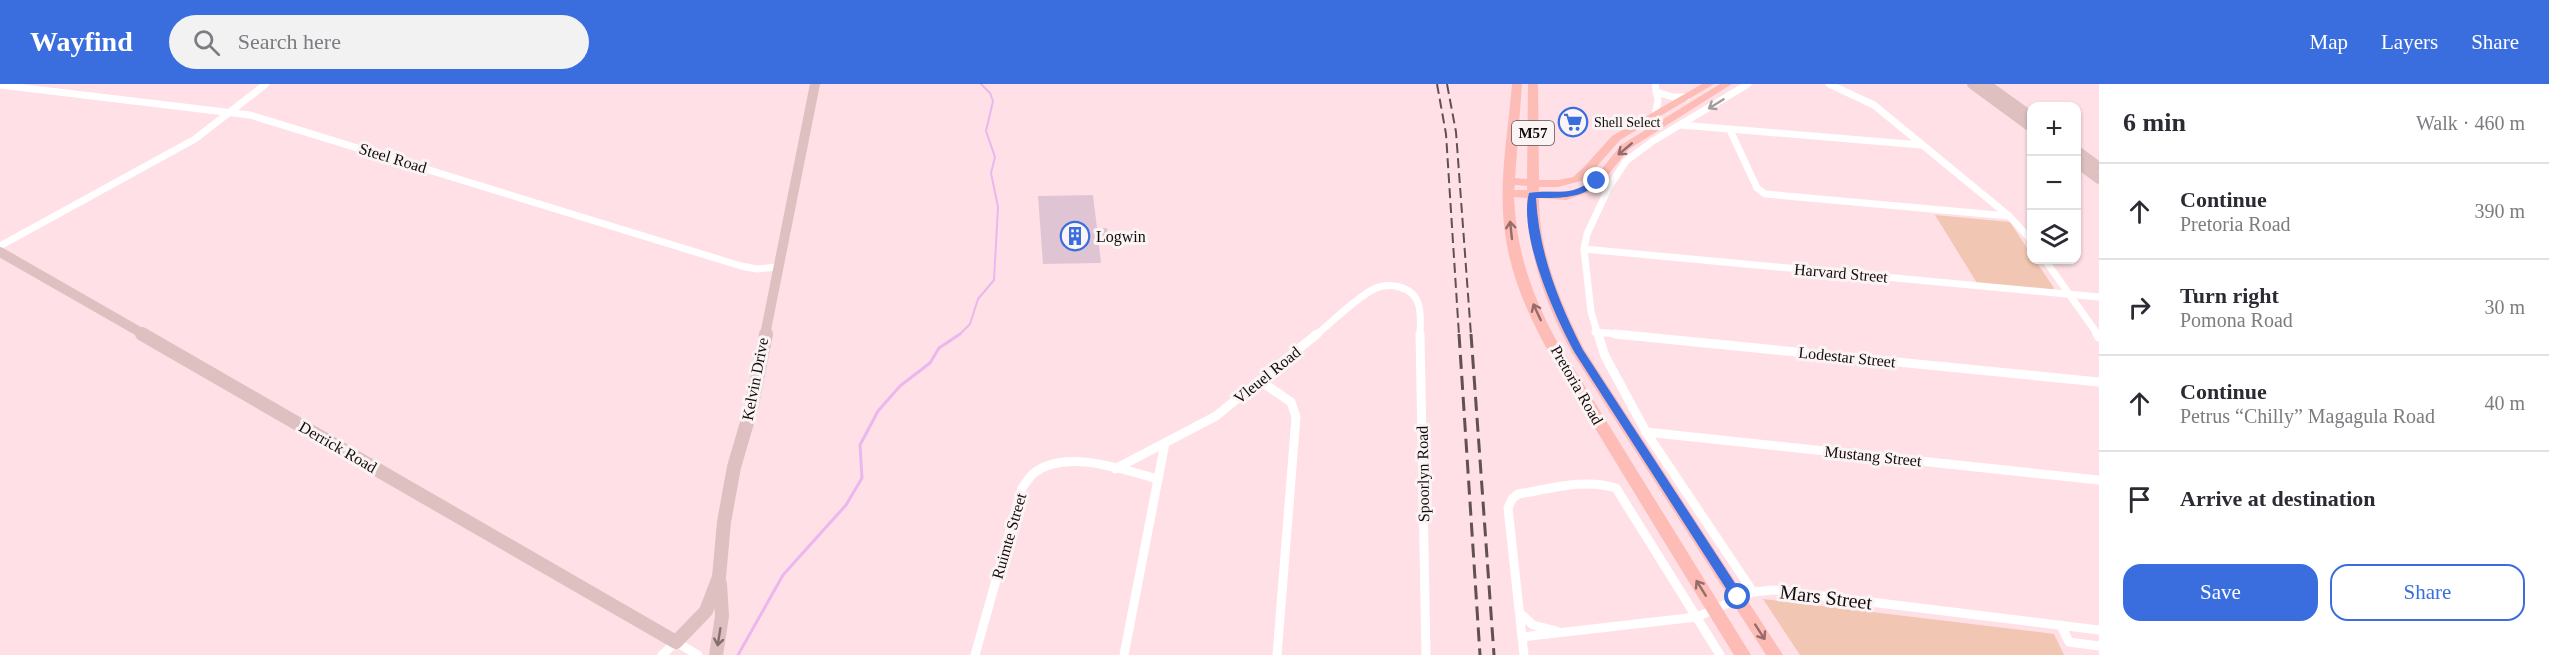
<!DOCTYPE html>
<meta charset="utf-8">
<style>
body{margin:0;font-family:"Times New Roman",serif;background:#f2f2f3;color:#2b2b33}
.controls{position:absolute;right:18px;top:18px;display:grid;overflow:hidden;border-radius:12px;box-shadow:0 2px 4px #0004}
.controls button{width:54px;height:54px;display:grid;place-items:center;padding:0;border:0;border-bottom:2px solid #e1e1e2;background:#fff;color:#2b2b33;font:30px sans-serif}
.stop{position:absolute;width:18px;height:18px;margin:-14px;border:4px solid #3a6ede;border-radius:50%;background:#fff}
.stop.end{background:#3a6ede;border-color:#fff;box-shadow:0 2px 6px #0008}
.list{margin:0;padding:0;list-style:none}
h2{display:flex;justify-content:space-between;align-items:center;height:78px;margin:0;padding:0 24px;font-size:26px}
h2 small{font-size:20px;font-weight:400;color:#7c7c81}
.list li{display:grid;grid-template-columns:39px 1fr auto;gap:18px;align-items:center;box-sizing:border-box;height:96px;padding:0 24px;border-top:2px solid #e1e1e2}
.list b{display:block;font-size:22px;white-space:nowrap}
.list p{margin:0;font-size:20px;white-space:nowrap;color:#7c7c81}
.list em{font-size:20px;font-style:normal;color:#7c7c81}
.actions{display:flex;gap:12px;padding:18px 24px}
.actions a{flex:1;padding:14px 0;border:2px solid #3a6ede;border-radius:18px;text-align:center;font-size:21px;color:#3a6ede}
.actions .main{background:#3a6ede;color:#fff}
.icon{flex:none;width:33px;height:33px;fill:none;stroke:currentColor;stroke-width:2;stroke-linecap:round;stroke-linejoin:round}
.map{position:relative;flex:none;width:2099px;height:571px;overflow:hidden}
header{display:flex;align-items:center;gap:36px;box-sizing:border-box;height:84px;padding:0 30px;background:#3a6ede;color:#fff}
header strong{font-size:28px}
nav{display:flex;gap:33px;margin-inline-start:auto;font-size:21px}
.search{width:420px;height:54px;background:#f2f2f3;display:flex;align-items:center;gap:15px;box-sizing:border-box;padding:0 21px;border-radius:33px;color:#7c7c81;font-size:22px}
main{display:flex}
aside{flex:1;background:#fff}
.map>svg:first-child{display:block}
.green{fill:#f1c6b2}
.lines{fill:none;stroke-linecap:round;stroke-linejoin:round}
.stream-far1{stroke:#eab7ee;stroke-width:2}
.stream{stroke:#eab7ee;stroke-width:3}
.building{fill:#dfc5d3}
.street-far1{stroke:#fff;stroke-width:7}
.street{stroke:#fff;stroke-width:9}
.secondary-far1{stroke:#dfc0c0;stroke-width:10}
.secondary{stroke:#dfc0c0;stroke-width:14}
.primary{fill:#febcb6;fill-rule:evenodd}
.rail-far1{stroke:#615155;stroke-width:2;stroke-dasharray:10 5;stroke-linecap:butt}
.rail{stroke:#615155;stroke-width:3;stroke-dasharray:14 7;stroke-linecap:butt}
.oneway{stroke:#a19d9e}
.oneway2{stroke:#956c6a}
.oneway3{stroke:#846f6f}
.route{fill:#3a6ede}
.labels{text-anchor:middle;dominant-baseline:central;stroke-width:6;stroke-linejoin:round;paint-order:stroke}
.far-poi-label{font-size:14px;fill:#140b0d;stroke:#fbf4f5;text-anchor:start}
.shield{fill:#fbf4f5;stroke:#595153;stroke-width:1.5}
.shield-label{font-size:15px;font-weight:bold;fill:#140b0d}
.street-label{font-size:16px;fill:#140b0d;stroke:#fbf4f5}
.poi-label{font-size:16px;fill:#140b0d;stroke:#fbf4f5;text-anchor:start}
.near-street-label{font-size:20px;fill:#140b0d;stroke:#fbf4f5}
</style>
<header>
<strong>Wayfind</strong>
<div class="search"><svg class="icon" aria-label="search" viewBox="0 0 24 24"><circle cx="10" cy="10" r="6"/><path d="M15 15l6 6"/></svg>Search here</div>
<nav><a>Map</a><a>Layers</a><a>Share</a></nav>
</header>
<main>
<div class="map">
<svg width="2099" height="571" viewBox="0 0 2099 571">
<rect width="100%" height="100%" fill="#ffe0e6"/>
<!-- green -->
<g class="green">
<path d="M1935 131 2010 138 2031 170 2032 176H2035L2054 204 2053 207 1977 199Z"/>
<path d="M1763 515 2054 550 2064 571H1800Z"/>
</g>
<g class="lines">
<!-- stream-far1 -->
<path class="stream-far1" d="M959 251 970 240 978 215 994 196 998 123 991 89 995 73 986 47 993 17 990 9 981 0"/>
<!-- stream -->
<path class="stream" d="M738 571 783 491 846 421 862 394 860 361 878 327 900 302 930 279 939 264 960 250"/>
</g>
<!-- building -->
<path class="building" d="M1093 111 1097 144H1107L1110 160 1099 161 1101 179 1043 180 1038 112Z"/>
<g class="lines">
<!-- street-far1 -->
<g class="street-far1">
<path d="M1655 0 1658 17 1655 31"/>
<path d="M1829 0 1874 21 2009 132 2032 157"/>
<path d="M0 1 250 31 741 182 757 185 778 183"/>
<path d="M1656 8 1673 13H1687"/>
<path d="M1681 41 1921 61"/>
<path d="M1730 46 1757 104 1765 110 2009 132"/>
<path d="M0 162 195 55 266 0"/>
<path d="M1584 165 2099 213"/>
<path d="M2045 176 2098 251"/>
<path d="M1595 248 1630 251"/>
<path d="M1316 251C1331 239 1357 213 1374 205 1389 198 1412 202 1418 219 1422 229 1420 241 1420 251"/>
<path d="M1598 251 1591 228 1584 165 1587 150 1609 103 1626 77 1653 57 1748 0"/>
</g>
<!-- street -->
<g class="street">
<path d="M1420 250 1426 571"/>
<path d="M1598 250 1605 272 1646 348 1753 508"/>
<path d="M1615 250 2099 298"/>
<path d="M2097 250 2099 253"/>
<path d="M1260 297 1291 318 1296 333 1277 571"/>
<path d="M1646 348 2099 396"/>
<path d="M1115 385 1216 332 1317 250"/>
<path d="M1520 529 1533 541 1557 547"/>
<path d="M2061 541 2069 558 2099 562"/>
<path d="M1522 553 1697 533 1753 508 1773 506 2099 546"/>
<path d="M662 571 676 558 698 571"/>
<path d="M975 571 1022 404C1026 399 1029 393 1034 389 1065 364 1124 386 1158 395"/>
<path d="M1124 571 1165 359"/>
<path d="M1524 571 1508 424 1512 415 1518 410C1550 405 1584 394 1616 404L1720 571"/>
</g>
<!-- secondary-far1 -->
<g class="secondary-far1">
<path d="M1972 0 2032 44"/>
<path d="M1986 0 2032 33"/>
<path d="M2076 66 2099 83"/>
<path d="M2076 78 2099 95"/>
<path d="M0 168 145 251"/>
<path d="M765 251 815 0"/>
</g>
<!-- secondary -->
<g class="secondary">
<path d="M142 250 676 558 706 527 719 493 724 438 734 383 751 325 766 250"/>
<path d="M716 571 722 532 720 500"/>
</g>
<!-- primary -->
<path class="primary" d="M1512 0H1522L1515 94 1527 95 1528 0H1538L1539 96H1558L1573 93 1584 83 1612 52 1702 0H1714L1620 56 1592 88 1581 97 1558 103H1539V107L1565 108 1581 104 1596 92 1621 61 1720 0H1732L1629 65 1604 96 1589 108 1566 116 1539 114C1539 168 1560 218 1584 265L1783 571H1766L1573 270C1546 223 1527 168 1527 114L1514 113C1516 165 1531 209 1555 254L1751 571H1734C1689 499 1645 426 1601 354 1562 290 1515 225 1505 149 1498 100 1508 50 1512 0ZM1515 101 1527 102V106H1514Z"/>
<!-- rail-far1 -->
<g class="rail-far1">
<path d="M1437 0 1446 50 1459 251"/>
<path d="M1447 0 1456 48 1471 251"/>
</g>
<!-- rail -->
<g class="rail">
<path d="M1459 250 1480 571"/>
<path d="M1471 250 1494 571"/>
</g>
</g>
<!-- one-way arrows -->
<defs><path id="oneway-shaft" d="M-6 0H5M1.5-3L5.5 0L1.5 3" fill="none" stroke-width="1.6" stroke-linecap="round" stroke-linejoin="round" transform="scale(1.5)"/></defs>
<use class="oneway" href="#oneway-shaft" transform="translate(1716 20) rotate(148)"/>
<g class="oneway2">
<use href="#oneway-shaft" transform="translate(1625 65) rotate(140)"/>
<use href="#oneway-shaft" transform="translate(1511 146) rotate(-96)"/>
<use href="#oneway-shaft" transform="translate(1537 228) rotate(-115)"/>
<use href="#oneway-shaft" transform="translate(1701 504) rotate(-122)"/>
<use href="#oneway-shaft" transform="translate(1760 548) rotate(57)"/>
</g>
<use class="oneway3" href="#oneway-shaft" transform="translate(719 553) rotate(99)"/>
<!-- route -->
<path class="route" d="M1594 95 1601 97C1583 115 1560 114 1536 114 1539 169 1558 217 1583 266L1742 510 1744 513 1738 518 1734 517 1575 269C1555 233 1518 150 1529 109 1556 105 1570 114 1594 95Z"/>
<!-- icons -->
<defs>
<g id="supermarket-ring" transform="scale(1.5)"><circle r="9.5" fill="#fbf4f5" stroke="#3a6ede" stroke-width="1.5"/><path d="M-6-5.5h2.5l.6 2H6L4.5 2H-2.5L-4.4-4H-6ZM-1.5 3.2a1.3 1.3 0 1 0 .1 0ZM3 3.2a1.3 1.3 0 1 0 .1 0Z" fill="#3a6ede"/></g>
<g id="building-ring" transform="scale(1.5)"><circle r="9.5" fill="#fbf4f5" stroke="#3a6ede" stroke-width="1.5"/><path d="M-4-6H4V6H1V3H-1V6H-4ZM-2.5-4.3h1.7v1.8h-1.7ZM.8-4.3h1.7v1.8H.8ZM-2.5-1h1.7V.8h-1.7ZM.8-1h1.7V.8H.8Z" fill="#3a6ede"/></g>
</defs>
<g fill-rule="evenodd">
<use href="#supermarket-ring" x="1573" y="38"/>
<use href="#building-ring" x="1075" y="152"/>
</g>
<g class="labels">
<!-- far-poi labels -->
<g class="far-poi-label">
<text x="1594" y="38">Shell Select</text>
</g>
<!-- shield labels -->
<rect class="shield" x="1512" y="37" width="42" height="24" rx="4.5"/>
<g class="shield-label">
<text x="1533" y="49">M57</text>
</g>
<!-- street labels -->
<g class="street-label">
<text transform="translate(393 74) rotate(17)">Steel Road</text>
<text transform="translate(1841 189) rotate(5)">Harvard Street</text>
<text transform="translate(1847 273) rotate(6)">Lodestar Street</text>
<text transform="translate(1267 291) rotate(-39)">Vleuel Road</text>
<text transform="translate(755 295) rotate(-79)">Kelvin Drive</text>
<text transform="translate(1577 301) rotate(60)">Pretoria Road</text>
<text transform="translate(338 363) rotate(30)">Derrick Road</text>
<text transform="translate(1873 372) rotate(6)">Mustang Street</text>
<text transform="translate(1423 390) rotate(-91)">Spoorlyn Road</text>
<text transform="translate(1009 452) rotate(-74)">Ruimte Street</text>
</g>
<!-- poi labels -->
<g class="poi-label">
<text x="1096" y="152">Logwin</text>
</g>
<!-- near-street labels -->
<g class="near-street-label">
<text transform="translate(1826 513) rotate(7)">Mars Street</text>
</g>
</g>
</svg>
<div class="controls">
<button>+</button>
<button>−</button>
<button><svg class="icon" aria-label="layers" viewBox="0 0 24 24"><path d="M12 4l9 5-9 5-9-5zM3 14l9 5 9-5"/></svg></button>
</div>
<div class="stop" style="left:1738px;top:513px"></div>
<div class="stop end" style="left:1597px;top:97px"></div>
</div>
<aside>
<h2>6 min<small>Walk · 460 m</small></h2>
<ul class="list">
<li><svg class="icon" aria-label="ahead" viewBox="0 0 24 24"><path d="M12 20V5M6 11l6-6 6 6"/></svg><div><b>Continue</b><p>Pretoria Road</p></div><em>390 m</em></li>
<li><svg class="icon" aria-label="right" viewBox="0 0 24 24"><path d="M7 20v-9h11M14 6l5 5-5 5"/></svg><div><b>Turn right</b><p>Pomona Road</p></div><em>30 m</em></li>
<li><svg class="icon" aria-label="ahead" viewBox="0 0 24 24"><path d="M12 20V5M6 11l6-6 6 6"/></svg><div><b>Continue</b><p>Petrus “Chilly” Magagula Road</p></div><em>40 m</em></li>
<li><svg class="icon" aria-label="arrive" viewBox="0 0 24 24"><path d="M6 21V4h12l-3 4 3 4H6"/></svg><div><b>Arrive at destination</b></div></li>
</ul>
<div class="actions"><a class="main">Save</a><a>Share</a></div>
</aside>
</main>
